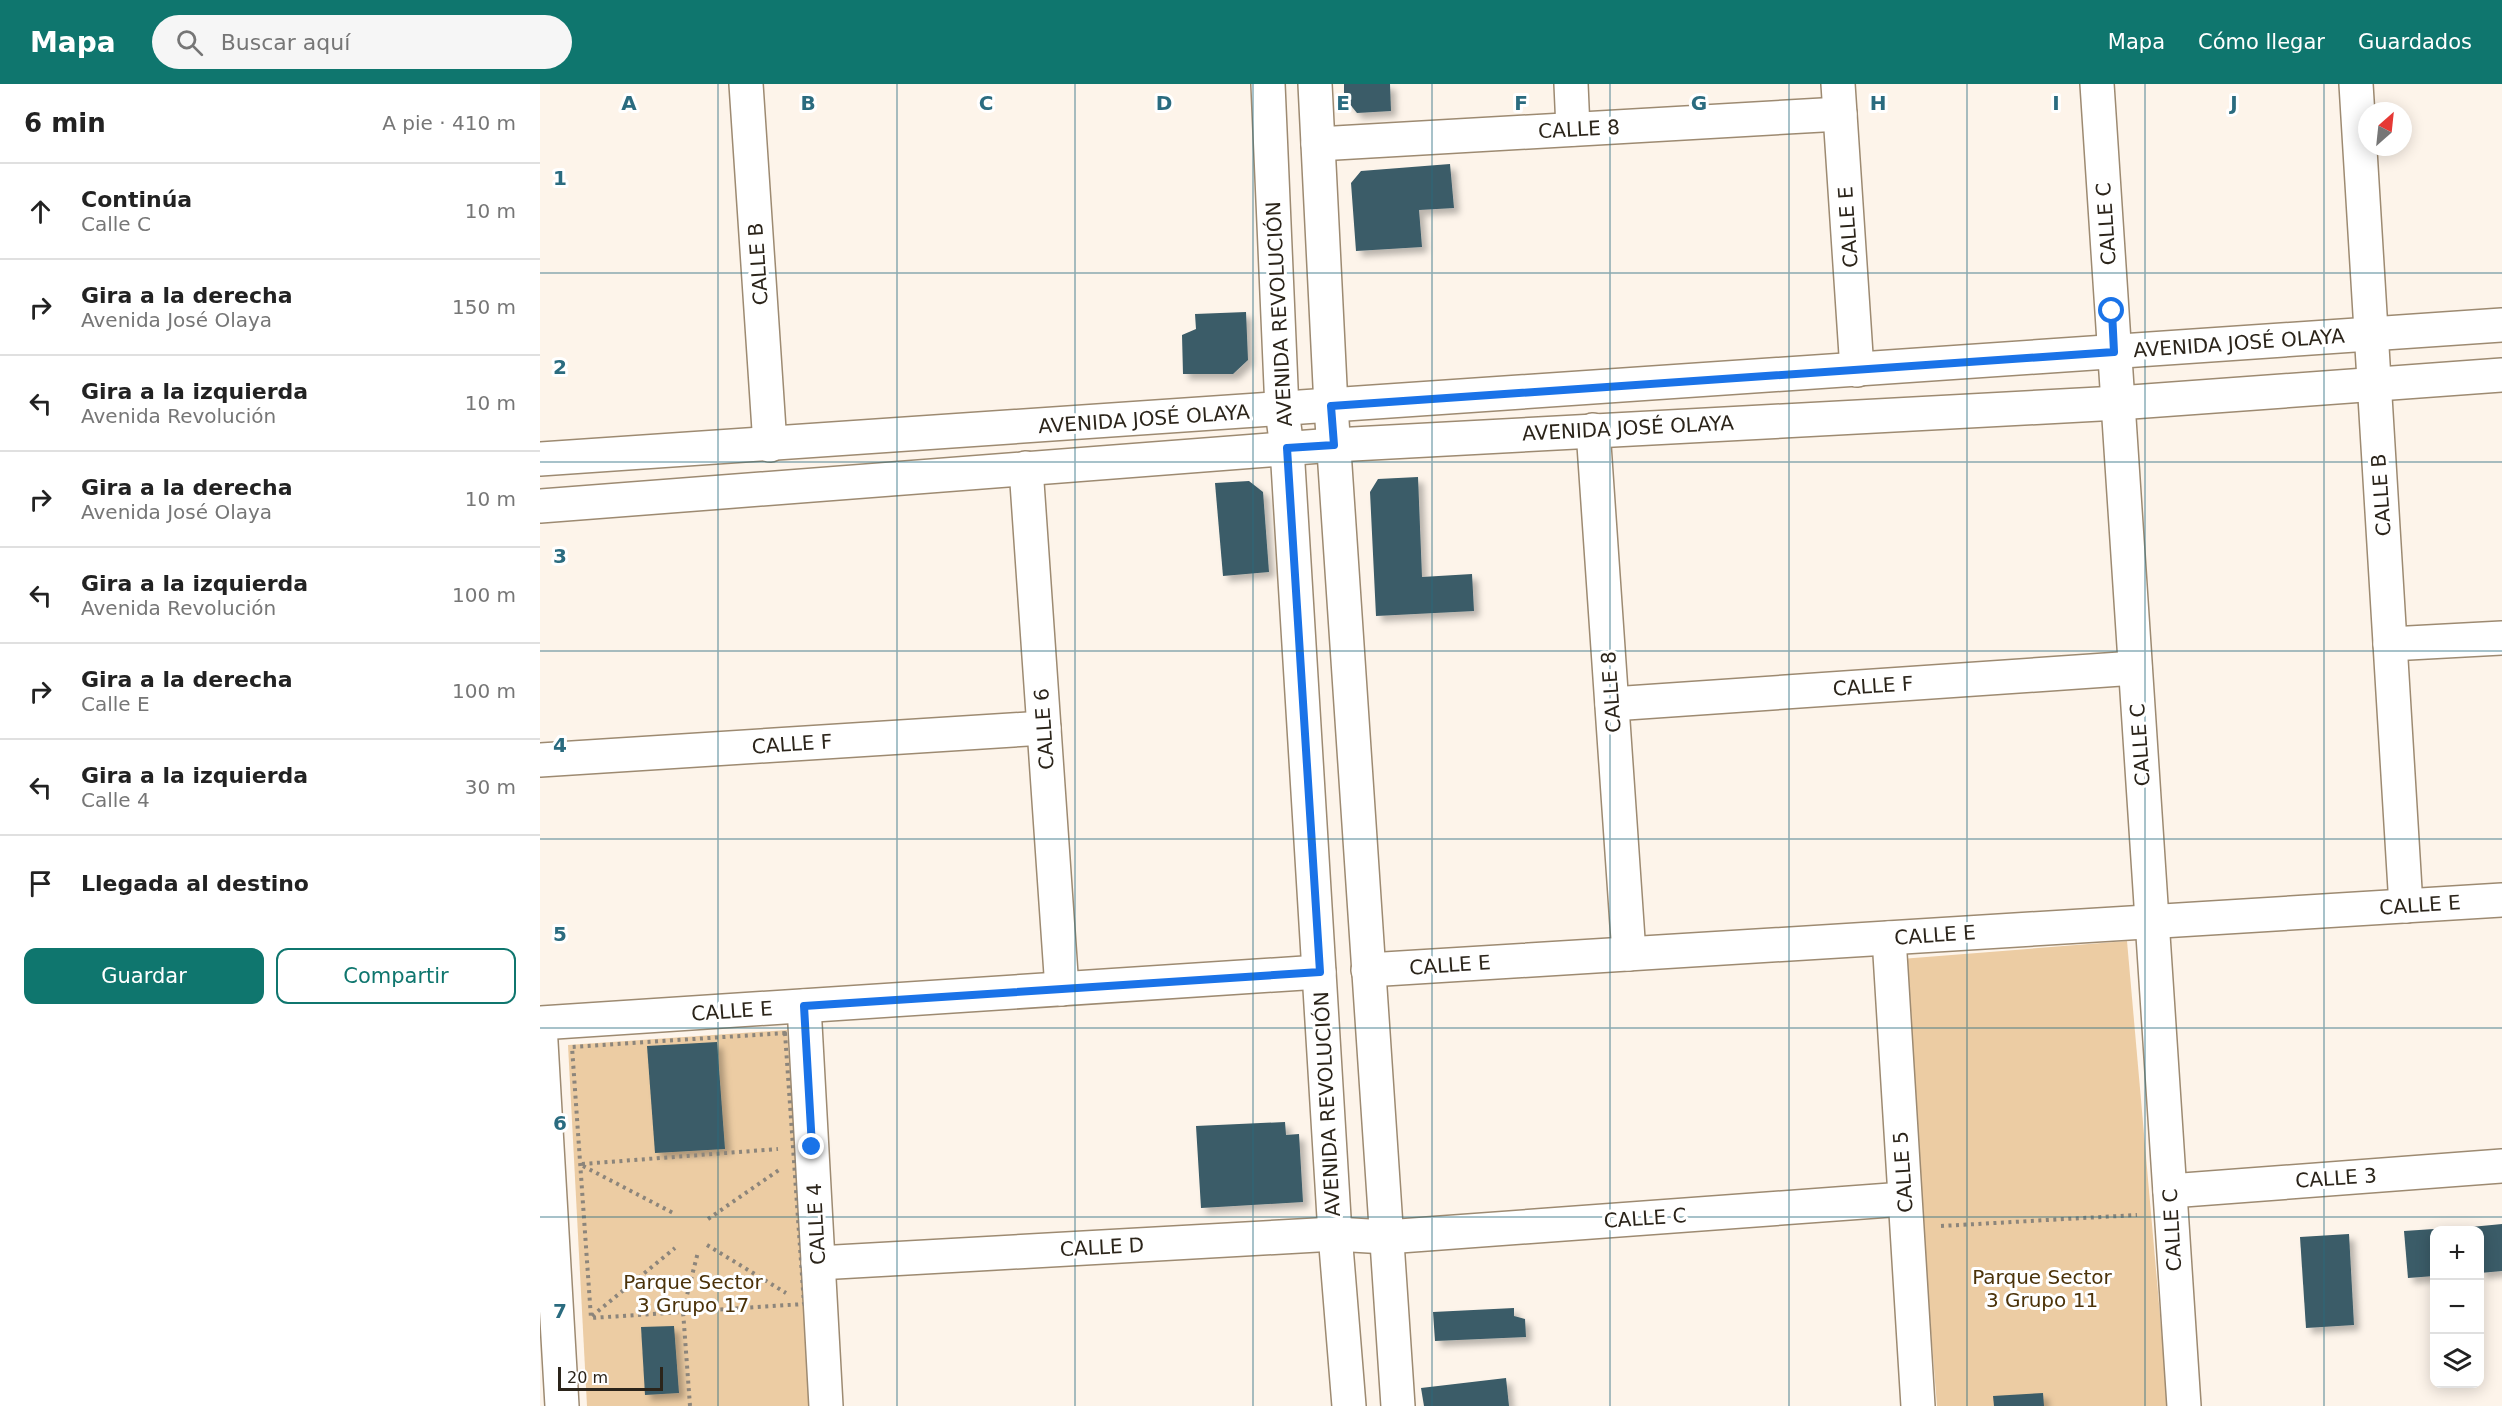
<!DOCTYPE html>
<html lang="es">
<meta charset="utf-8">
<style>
body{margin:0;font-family:"DejaVu Sans",sans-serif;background:#f6f6f6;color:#222}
.controls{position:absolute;right:18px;bottom:18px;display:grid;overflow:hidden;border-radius:12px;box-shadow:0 3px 15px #0003}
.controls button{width:54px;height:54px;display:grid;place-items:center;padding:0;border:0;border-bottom:2px solid #e0e0e0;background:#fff;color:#222;font:30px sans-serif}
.compass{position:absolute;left:1818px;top:18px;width:54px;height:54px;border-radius:50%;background:#fff;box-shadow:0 3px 15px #0003;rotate:27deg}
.scale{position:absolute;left:18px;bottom:15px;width:105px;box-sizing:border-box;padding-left:6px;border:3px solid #2b241a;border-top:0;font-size:16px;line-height:21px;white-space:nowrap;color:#2b241a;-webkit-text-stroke:4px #fff;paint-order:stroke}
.stop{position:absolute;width:18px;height:18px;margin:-14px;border:4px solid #1a73e8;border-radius:50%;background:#fff}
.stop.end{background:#1a73e8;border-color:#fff;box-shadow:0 2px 6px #0008}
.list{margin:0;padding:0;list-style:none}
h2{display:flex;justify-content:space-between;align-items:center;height:78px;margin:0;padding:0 24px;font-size:26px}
h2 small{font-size:20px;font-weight:400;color:#767676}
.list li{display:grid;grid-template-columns:39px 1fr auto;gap:18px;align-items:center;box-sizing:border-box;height:96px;padding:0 24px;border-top:2px solid #e0e0e0}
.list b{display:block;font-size:22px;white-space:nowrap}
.list p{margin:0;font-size:20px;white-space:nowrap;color:#767676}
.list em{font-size:20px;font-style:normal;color:#767676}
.actions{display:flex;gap:12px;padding:18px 24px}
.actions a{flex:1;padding:14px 0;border:2px solid #0f766e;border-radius:12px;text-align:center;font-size:21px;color:#0f766e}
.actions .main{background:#0f766e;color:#fff}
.icon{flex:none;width:33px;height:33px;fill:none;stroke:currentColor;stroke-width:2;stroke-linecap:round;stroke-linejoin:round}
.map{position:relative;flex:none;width:1962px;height:1322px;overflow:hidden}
header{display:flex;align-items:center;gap:36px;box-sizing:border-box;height:84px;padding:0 30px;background:#0f766e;color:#fff}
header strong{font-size:28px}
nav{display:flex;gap:33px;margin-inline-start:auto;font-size:21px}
.search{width:420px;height:54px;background:#f6f6f6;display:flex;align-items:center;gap:15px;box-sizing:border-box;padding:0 21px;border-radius:33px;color:#767676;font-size:22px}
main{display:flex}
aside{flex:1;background:#fff}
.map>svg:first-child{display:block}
.green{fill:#eccca3}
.building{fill:#3b5b67;filter:url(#shadow)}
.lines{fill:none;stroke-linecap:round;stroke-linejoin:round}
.minor-casing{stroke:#9d8a71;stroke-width:36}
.tertiary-casing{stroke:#9d8a71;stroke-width:36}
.path{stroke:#8c857b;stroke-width:4;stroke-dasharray:3 4.5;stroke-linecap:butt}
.minor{stroke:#fff;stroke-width:33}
.tertiary{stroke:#fff;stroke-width:33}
.route{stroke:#1a73e8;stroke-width:8}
.grid{fill:none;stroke:#2a6b7f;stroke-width:1.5;stroke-opacity:0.55}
.labels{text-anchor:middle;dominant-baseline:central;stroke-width:6;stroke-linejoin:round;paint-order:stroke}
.street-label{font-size:20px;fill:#2b241a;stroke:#fff}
.park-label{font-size:20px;fill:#4b3209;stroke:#fff}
.grid-label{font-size:20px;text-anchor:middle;font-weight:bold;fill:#2a6b7f;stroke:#fff;stroke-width:6;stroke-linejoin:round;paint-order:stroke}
</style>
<header>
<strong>Mapa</strong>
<div class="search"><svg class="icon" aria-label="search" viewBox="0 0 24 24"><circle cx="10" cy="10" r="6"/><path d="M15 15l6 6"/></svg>Buscar aquí</div>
<nav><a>Mapa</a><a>Cómo llegar</a><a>Guardados</a></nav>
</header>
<main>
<aside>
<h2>6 min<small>A pie · 410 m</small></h2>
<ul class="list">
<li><svg class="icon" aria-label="ahead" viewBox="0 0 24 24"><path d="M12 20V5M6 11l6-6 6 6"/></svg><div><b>Continúa</b><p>Calle C</p></div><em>10 m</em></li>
<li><svg class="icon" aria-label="right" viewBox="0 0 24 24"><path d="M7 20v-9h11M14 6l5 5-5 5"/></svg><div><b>Gira a la derecha</b><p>Avenida José Olaya</p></div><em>150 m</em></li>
<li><svg class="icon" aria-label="left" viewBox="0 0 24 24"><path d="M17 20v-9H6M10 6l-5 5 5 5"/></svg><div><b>Gira a la izquierda</b><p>Avenida Revolución</p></div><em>10 m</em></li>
<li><svg class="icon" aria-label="right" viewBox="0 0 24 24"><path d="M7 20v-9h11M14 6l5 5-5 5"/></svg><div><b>Gira a la derecha</b><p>Avenida José Olaya</p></div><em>10 m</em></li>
<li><svg class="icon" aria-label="left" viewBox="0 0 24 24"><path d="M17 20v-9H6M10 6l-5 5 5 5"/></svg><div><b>Gira a la izquierda</b><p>Avenida Revolución</p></div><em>100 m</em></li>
<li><svg class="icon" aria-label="right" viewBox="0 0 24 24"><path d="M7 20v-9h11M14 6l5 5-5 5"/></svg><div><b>Gira a la derecha</b><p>Calle E</p></div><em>100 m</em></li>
<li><svg class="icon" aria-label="left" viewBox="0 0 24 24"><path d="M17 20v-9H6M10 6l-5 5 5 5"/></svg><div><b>Gira a la izquierda</b><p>Calle 4</p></div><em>30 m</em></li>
<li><svg class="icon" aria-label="arrive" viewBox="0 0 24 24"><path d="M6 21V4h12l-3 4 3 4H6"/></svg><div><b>Llegada al destino</b></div></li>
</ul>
<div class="actions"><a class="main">Guardar</a><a>Compartir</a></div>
</aside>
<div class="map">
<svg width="1962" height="1322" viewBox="0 0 1962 1322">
<defs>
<filter id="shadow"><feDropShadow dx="5.5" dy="5.5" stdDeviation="3" flood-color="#0004"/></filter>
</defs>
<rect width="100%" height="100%" fill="#fdf4ea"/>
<!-- green -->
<g class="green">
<path d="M1587 857 1628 1322H1397L1361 875Z"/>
<path d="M247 946 274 1322H47L28 961Z"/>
</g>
<!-- building -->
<g class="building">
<path d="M804 0H850L851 27 817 29 804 13Z"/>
<path d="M910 80 914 124 879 126 882 163 816 167 811 99 821 87Z"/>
<path d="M706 228 708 276 693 290H643L642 251 656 245 655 230Z"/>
<path d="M878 393 882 493 932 490 934 527 836 532 830 408 838 395Z"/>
<path d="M709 397 723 408 729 488 683 492 675 399Z"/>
<path d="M177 958 185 1065 115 1069 107 962Z"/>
<path d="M745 1038 746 1051 759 1050 763 1118 661 1124 656 1042Z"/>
<path d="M1962 1140V1187L1940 1189V1146H1900Z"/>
<path d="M1894 1145V1192L1868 1194 1864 1147Z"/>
<path d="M1809 1150 1814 1241 1766 1244 1760 1153Z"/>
<path d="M974 1224V1232L985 1235 986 1253 895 1257 893 1228Z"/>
<path d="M134 1242 139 1309 105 1311 101 1243Z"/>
<path d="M966 1294 969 1322H884L881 1304Z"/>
<path d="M1503 1309 1504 1322H1454L1453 1312Z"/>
</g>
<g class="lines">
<!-- minor casing -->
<g class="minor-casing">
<g id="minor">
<path d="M206 0 230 361"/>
<path d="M1031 0 1033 45"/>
<path d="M1298 0 1317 286"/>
<path d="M1557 0 1644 1322"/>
<path d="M1816 0 1866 822"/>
<path d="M778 60 1300 30"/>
<path d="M1053 346 1089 870"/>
<path d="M0 375 1962 241"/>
<path d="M486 384 522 905"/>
<path d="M0 422 794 361 1578 319 1962 291"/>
<path d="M1850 560 1962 554"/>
<path d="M1072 620 1595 584"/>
<path d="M0 676 504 644"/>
<path d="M1349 854 1378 1322"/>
<path d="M828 886 1962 816"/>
<path d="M264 922 286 1322"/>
<path d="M0 939 779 888"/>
<path d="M0 941 22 1322"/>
<path d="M1630 1107 1962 1082"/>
<path d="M278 1179 795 1150 846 1153 1364 1115"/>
</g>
</g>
<!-- tertiary casing -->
<g class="tertiary-casing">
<g id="tertiary">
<path d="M728 0 742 326 747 364 795 1150 809 1322"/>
<path d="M775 0 791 322 858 1322"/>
</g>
</g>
<!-- path -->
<g class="path">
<path d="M245 949 264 1220 51 1234 32 963Z"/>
<path d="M42 1080 238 1065"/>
<path d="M43 1082 135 1130"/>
<path d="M168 1135 239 1086"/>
<path d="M1401 1142 1597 1131"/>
<path d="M167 1161 246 1209"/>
<path d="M52 1232 135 1164"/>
<path d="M150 1322 143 1227 158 1168"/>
</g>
<!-- minor -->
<use href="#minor" class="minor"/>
<!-- tertiary -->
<use href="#tertiary" class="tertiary"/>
</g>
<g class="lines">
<!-- route -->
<path class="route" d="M272 1063 264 922 780 888 747 364 794 361 791 322 1574 268 1572 227"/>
</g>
<!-- grid -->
<path class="grid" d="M178 0V1322M357 0V1322M535 0V1322M713 0V1322M892 0V1322M1070 0V1322M1249 0V1322M1427 0V1322M1605 0V1322M1784 0V1322M0 189H1962M0 378H1962M0 567H1962M0 755H1962M0 944H1962M0 1133H1962"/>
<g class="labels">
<!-- street labels -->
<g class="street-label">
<text transform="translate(1039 45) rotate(-3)">CALLE 8</text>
<text transform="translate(1566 140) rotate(-94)">CALLE C</text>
<text transform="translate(1308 143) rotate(-94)">CALLE E</text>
<text transform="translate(218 180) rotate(-94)">CALLE B</text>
<text transform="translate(739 230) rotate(-93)">AVENIDA REVOLUCIÓN</text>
<text transform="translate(1699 259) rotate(-4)">AVENIDA JOSÉ OLAYA</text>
<text transform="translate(604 335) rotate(-4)">AVENIDA JOSÉ OLAYA</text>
<text transform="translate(1088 344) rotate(-3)">AVENIDA JOSÉ OLAYA</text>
<text transform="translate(1841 411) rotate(-94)">CALLE B</text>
<text transform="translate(1333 602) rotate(-4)">CALLE F</text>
<text transform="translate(1071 608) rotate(-94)">CALLE 8</text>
<text transform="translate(504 645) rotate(-94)">CALLE 6</text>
<text transform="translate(252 660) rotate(-4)">CALLE F</text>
<text transform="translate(1600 661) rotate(-94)">CALLE C</text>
<text transform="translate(1880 821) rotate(-4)">CALLE E</text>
<text transform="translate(1395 851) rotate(-4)">CALLE E</text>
<text transform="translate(910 881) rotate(-4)">CALLE E</text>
<text transform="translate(192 927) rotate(-4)">CALLE E</text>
<text transform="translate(787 1020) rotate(-93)">AVENIDA REVOLUCIÓN</text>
<text transform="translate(1363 1088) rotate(-94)">CALLE 5</text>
<text transform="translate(1796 1094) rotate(-4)">CALLE 3</text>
<text transform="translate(1105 1134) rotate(-4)">CALLE C</text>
<text transform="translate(276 1140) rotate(-93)">CALLE 4</text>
<text transform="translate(1632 1146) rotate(-93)">CALLE C</text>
<text transform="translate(562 1163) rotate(-3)">CALLE D</text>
</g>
<!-- park labels -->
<g class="park-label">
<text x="1502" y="1193">Parque Sector<tspan x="1502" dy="23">3 Grupo 11</tspan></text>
<text x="153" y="1198">Parque Sector<tspan x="153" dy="23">3 Grupo 17</tspan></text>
</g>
</g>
<g class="grid-label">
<text x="89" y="26">A</text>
<text x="268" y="26">B</text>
<text x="446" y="26">C</text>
<text x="624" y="26">D</text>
<text x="803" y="26">E</text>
<text x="981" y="26">F</text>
<text x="1159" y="26">G</text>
<text x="1338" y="26">H</text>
<text x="1516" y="26">I</text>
<text x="1694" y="26">J</text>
<text x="20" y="101">1</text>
<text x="20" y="290">2</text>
<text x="20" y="479">3</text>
<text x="20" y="668">4</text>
<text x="20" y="857">5</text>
<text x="20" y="1046">6</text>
<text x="20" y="1234">7</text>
</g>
</svg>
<div class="controls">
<button>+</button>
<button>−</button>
<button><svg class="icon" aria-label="layers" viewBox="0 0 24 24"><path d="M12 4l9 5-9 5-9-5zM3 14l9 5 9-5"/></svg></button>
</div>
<svg class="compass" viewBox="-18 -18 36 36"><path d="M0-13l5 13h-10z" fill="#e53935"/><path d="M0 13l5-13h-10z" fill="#767676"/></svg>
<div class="scale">20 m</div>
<div class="stop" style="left:1572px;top:227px"></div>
<div class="stop end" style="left:272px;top:1063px"></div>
</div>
</main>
